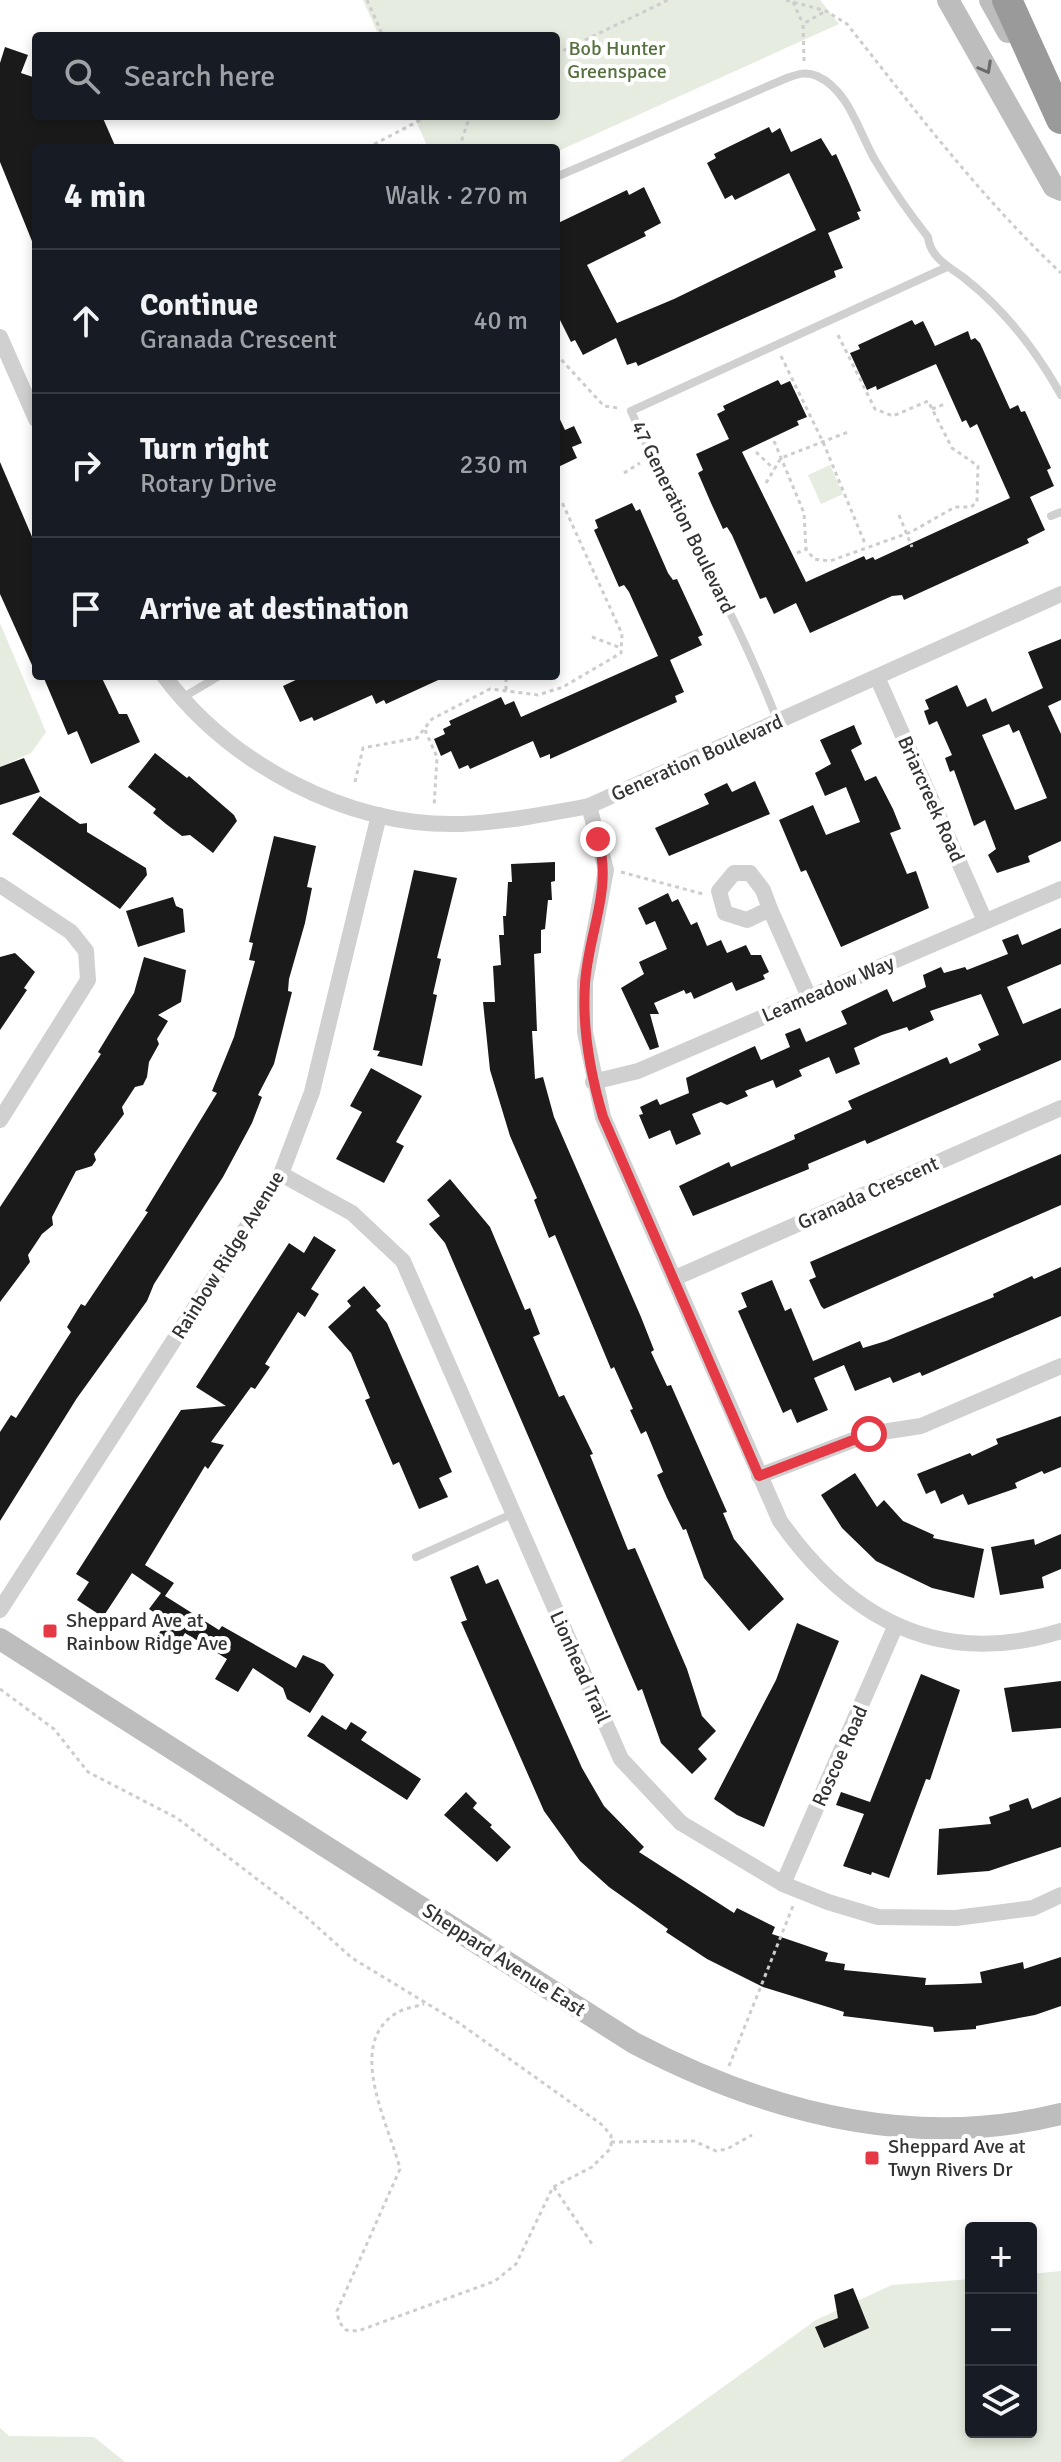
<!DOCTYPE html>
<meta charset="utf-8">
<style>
body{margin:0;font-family:Signika,sans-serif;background:#242831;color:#f1f3f6}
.controls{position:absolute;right:24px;bottom:24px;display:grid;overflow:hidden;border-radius:8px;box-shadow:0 4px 12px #0003}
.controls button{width:72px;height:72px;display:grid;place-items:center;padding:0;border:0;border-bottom:2px solid #363941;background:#171b24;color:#f1f3f6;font:40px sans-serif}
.stop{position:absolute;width:24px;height:24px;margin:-18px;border:6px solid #e63946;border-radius:50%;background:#fff}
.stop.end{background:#e63946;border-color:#fff;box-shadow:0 2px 8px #0008}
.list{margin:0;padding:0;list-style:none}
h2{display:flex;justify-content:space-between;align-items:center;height:104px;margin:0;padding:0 32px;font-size:34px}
h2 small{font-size:26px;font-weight:400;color:#9ea1a6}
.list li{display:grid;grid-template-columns:52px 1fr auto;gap:24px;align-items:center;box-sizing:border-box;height:144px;padding:0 32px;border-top:2px solid #363941}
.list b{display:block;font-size:30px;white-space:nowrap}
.list p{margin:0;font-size:26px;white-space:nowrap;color:#9ea1a6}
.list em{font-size:26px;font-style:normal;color:#9ea1a6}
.icon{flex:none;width:44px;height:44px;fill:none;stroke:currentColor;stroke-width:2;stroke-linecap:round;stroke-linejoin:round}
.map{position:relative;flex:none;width:1061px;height:2462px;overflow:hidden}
.search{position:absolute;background:#171b24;box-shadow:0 4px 12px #0003;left:32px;top:32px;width:528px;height:88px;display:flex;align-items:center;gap:20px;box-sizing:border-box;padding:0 28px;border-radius:8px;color:#9ea1a6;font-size:30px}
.panel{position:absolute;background:#171b24;box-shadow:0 4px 12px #0003;left:32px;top:144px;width:528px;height:536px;border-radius:8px}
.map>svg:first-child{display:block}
.green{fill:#e6ecdf}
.building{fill:#1a1a1a;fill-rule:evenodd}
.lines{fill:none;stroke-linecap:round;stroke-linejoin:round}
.path{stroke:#cdcdcd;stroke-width:3;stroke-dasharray:4 4;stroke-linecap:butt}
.service{stroke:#d0d0d0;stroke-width:8}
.minor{stroke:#d0d0d0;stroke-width:16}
.secondary{stroke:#bdbdbd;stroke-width:22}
.motorway{stroke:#9a9a9a;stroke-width:30}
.oneway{stroke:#6a6a6a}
.route{stroke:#e63946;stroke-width:10}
.poi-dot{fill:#e63946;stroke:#fff;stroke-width:3}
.labels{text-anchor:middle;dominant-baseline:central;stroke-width:8;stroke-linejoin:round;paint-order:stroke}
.park-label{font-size:20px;fill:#56703f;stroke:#fff}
.street-label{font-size:20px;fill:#333;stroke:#fff}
.poi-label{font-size:20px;fill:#333;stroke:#fff;text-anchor:start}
</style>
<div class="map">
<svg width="1061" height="2462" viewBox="0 0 1061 2462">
<rect width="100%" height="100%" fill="#fff"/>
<!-- green -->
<g class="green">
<path d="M363 0H820L839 24 556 152V148H428L414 116H556V36H379Z"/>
<path d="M830 465 843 494 821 504 808 475Z"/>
<path d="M0 623 46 732 31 753 0 767Z"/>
<path d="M1061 2271V2462H619L816 2320 892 2285 971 2279V2432H1031V2274Z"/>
<path d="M0 2428 9 2436 94 2437 125 2462H0Z"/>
</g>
<!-- building -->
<g class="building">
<path d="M5 47 28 55 21 73 36 78V116H102L116 148H36V251L0 162V63Z"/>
<path d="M769 127 772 133 780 128 791 152 821 138 832 156 836 154 850 185 861 211 857 212 860 219 828 233 843 268 834 271 836 277 638 366 636 362 627 365 616 338 583 355 575 340 571 342 556 312V224L627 190 629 195 644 187 661 223 644 232 646 236 587 265 617 323 674 299 816 230 789 173 735 200 732 195 725 199 707 163 716 158 714 154Z"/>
<path d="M912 320 915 325 923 321 935 346 968 331 971 340 975 338 980 343 1010 409 1018 405 1021 412 1025 411 1051 468 1047 470 1054 486 1030 497 1045 530 1027 539 1029 543 904 600 902 595 892 596 810 633 796 603 774 614 766 597 760 599 732 535 727 527 723 529 711 503 698 473 703 470 696 454 729 439 717 414 725 410 723 406 778 380 781 385 790 381 807 417 797 421 799 425 742 452 806 582 864 556 866 560 873 557 875 560 1010 498 977 424 970 428 966 420 962 422 936 364 877 390 876 386 867 390 850 353 860 349 858 345Z"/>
<path d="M556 411 565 430 574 426 582 443 572 447 577 458 556 468Z"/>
<path d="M0 462 36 546V674L0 594Z"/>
<path d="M632 503 636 511 640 509 668 573 673 580 677 579 703 635 698 637 702 645 670 660 684 692 675 696 677 702 550 759V754L540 758 533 741 470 769 468 765 459 769 451 751 441 756 434 739 445 734 443 729 451 725 449 721 501 697 505 705 514 701 521 717 658 656 629 592 624 585 619 587 594 530 598 528 595 520Z"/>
<path d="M1061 639V700L1048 706 1061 734V841L1028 856 1030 862 997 873 988 855 996 849 985 820 974 826 954 770 950 772 945 758 952 755 937 721 929 725 924 711 929 709 925 700 957 685 967 707 986 698 992 712 1043 688 1028 652ZM1009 724 1013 733 1019 730 1047 798 1015 810 982 735Z"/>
<path d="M43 676H101L119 714H127L140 742 91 764 77 731 68 735Z"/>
<path d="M304 676H447L386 704 384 700 376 704 372 695 314 721 312 717 300 722 283 686Z"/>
<path d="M854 725 862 744 851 750 865 781 876 776 893 809 901 829 890 833 907 874 916 871 929 908 841 947 806 870 801 872 779 820 813 805 826 835 860 822 846 787 825 796 815 773 831 764 820 740Z"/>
<path d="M155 753 187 778 189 776 234 815 237 821 213 853 190 835 182 836 166 824 153 813 156 809 128 787Z"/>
<path d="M24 758 40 792 0 805V767Z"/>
<path d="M755 781 770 814 669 856 655 828 709 804 704 794 727 783 732 792Z"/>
<path d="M40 796 80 824 87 823V832L146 868 147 875 120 909 12 834Z"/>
<path d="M274 836 316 846 307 887 312 888 305 923 289 979 288 991 292 992 274 1064 258 1095 262 1097 252 1123 223 1177 154 1284 147 1301 77 1398 0 1521V1432L11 1415 16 1418 71 1332 67 1327 81 1304 85 1306 148 1212 145 1211 217 1093 212 1091 234 1037 255 961 249 960 253 943 249 942Z"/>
<path d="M555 862V881L551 882 552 900H548L545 929 541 930V953L534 954 537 1031H532L535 1079 543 1077 554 1117 641 1317 654 1350 651 1352 667 1386 671 1385 727 1512 723 1513 734 1539 784 1599 749 1631 704 1578 686 1529 683 1530 667 1498 657 1475 663 1472 646 1431 641 1434 630 1410 633 1409 614 1367 611 1369 555 1235 549 1238 534 1200 537 1198 510 1136 490 1070 483 1002H495L493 966 501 965 499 935H504L503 916H506L508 882H512L511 864Z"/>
<path d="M414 870 457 878 437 958 441 959 433 994 437 995 422 1066 377 1056 380 1051 373 1050Z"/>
<path d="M668 893 672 902 678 899 691 925 697 922 707 946 721 940 727 953 746 945 751 955H761L769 972 763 975 765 979 736 991 732 982 694 999 691 992 686 994 684 990 654 1003 659 1014H650L659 1047 650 1050 621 988 644 974 639 962 667 949 655 921 646 925 638 908Z"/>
<path d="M173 897 176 906 183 909 185 932 138 947 126 911Z"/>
<path d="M1061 928V964L1007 987 1023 1024 1061 1008V1060L867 1144 865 1140 808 1164 809 1169 693 1216 679 1186 729 1162 731 1167 795 1139 794 1135 852 1109 848 1101 947 1057 950 1064 981 1050 978 1044 999 1035 981 994 930 1011 934 1020 909 1031 907 1027 882 1035 854 1048 860 1064 836 1074 829 1057 799 1070 802 1076 776 1088 773 1080 745 1091 748 1096 727 1105 721 1102 692 1114 701 1134 676 1145 670 1130 649 1139 639 1115 643 1114 640 1107 657 1099 660 1105 689 1093 686 1078 755 1046 761 1060 790 1047 785 1034 800 1028 806 1042 847 1024 841 1011 887 989 893 1002 926 987 923 975 941 967 944 973 965 967 967 970 1008 954 1002 940 1018 934 1022 945Z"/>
<path d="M15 953 35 972 24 988 27 990 0 1030V957Z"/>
<path d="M144 957 186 970 181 1002 158 1015 168 1021 157 1039 159 1044 149 1062 147 1077 143 1085 135 1087 122 1107 124 1114 94 1154 96 1160 92 1166 76 1171 52 1217 53 1225 42 1234 28 1255 30 1262 0 1302V1207L101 1054 98 1052 134 993Z"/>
<path d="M371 1068 422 1096 396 1142 404 1146 384 1183 336 1159 362 1112 350 1106Z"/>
<path d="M1061 1154V1205L824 1309 821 1306 809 1280 816 1277 810 1262Z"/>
<path d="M450 1179 490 1227 525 1310 530 1308 540 1334 533 1337 559 1397 564 1395 593 1454 590 1455 628 1550 635 1548 687 1669 702 1716 716 1731 698 1749 707 1759 692 1774 661 1743 642 1689 638 1691 625 1661 445 1243 429 1224 440 1216 427 1200Z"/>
<path d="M314 1236 336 1250 311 1289 319 1294 305 1317 298 1312 265 1364 270 1367 255 1389 251 1387 211 1442 224 1445 208 1469 205 1466 145 1565 174 1583 165 1596 219 1630 222 1626 296 1668 303 1655 324 1664 334 1675 310 1713 287 1699 283 1688 253 1668 238 1692 215 1679 227 1659 185 1633 173 1653 154 1641 167 1621 149 1609 161 1593 132 1573 103 1617 77 1600 89 1582 76 1574 181 1410 226 1406 196 1387 289 1243 304 1253Z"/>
<path d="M1061 1267V1316L922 1376 920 1372 893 1383 890 1377 855 1391 844 1365 814 1378 828 1410 797 1423 791 1409 783 1413 738 1311 747 1307 741 1293 772 1280 785 1311 791 1308 813 1361 860 1341 863 1348 886 1341 994 1297 993 1294 1032 1276 1034 1279Z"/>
<path d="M364 1286 381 1306 376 1310 387 1323 452 1472 439 1478 448 1497 419 1509 399 1462 393 1465 365 1400 370 1398 351 1353 328 1327 351 1306 347 1301Z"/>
<path d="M1061 1416V1467L1044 1474 1042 1471 1015 1483 1017 1488 968 1505 963 1494 941 1504 935 1490 926 1494 917 1474 970 1453 972 1456 998 1444 996 1439Z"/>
<path d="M855 1473 877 1507 884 1500 903 1521 934 1535 933 1538 984 1549 974 1598 932 1588 876 1561 842 1528 821 1495Z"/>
<path d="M1061 1534V1569L1042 1577 1044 1588 1000 1595 991 1547 1034 1539 1035 1545Z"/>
<path d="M478 1565 486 1584 498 1579 582 1768 604 1806 644 1847 639 1852 734 1913 737 1908 775 1927 772 1934 828 1953 825 1961 845 1964 844 1970 926 1978 925 1985 961 1984 982 1983 980 1972 1023 1962 1024 1969 1061 1957V2006L1035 2015 976 2026V2029L934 2032 933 2027 843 2016 844 2012 763 1987 707 1959 666 1932 668 1929 609 1887 580 1861 544 1811 461 1622 467 1620 450 1577Z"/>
<path d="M797 1623 839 1641 764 1827 737 1815 714 1799 776 1680Z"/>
<path d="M921 1674 960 1690 930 1780 926 1779 889 1878 872 1872 871 1875 843 1866 864 1814 836 1805 841 1792 870 1802Z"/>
<path d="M1061 1681V1728L1012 1732 1004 1688Z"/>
<path d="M322 1715 346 1730 351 1722 367 1732 361 1740 421 1779 407 1800 307 1736Z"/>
<path d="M466 1792 477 1803 473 1808 492 1825 490 1827 511 1847 497 1862 444 1815Z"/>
<path d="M1061 1797V1847L989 1871 937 1875 939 1829 991 1824 989 1817 1010 1810 1009 1805 1028 1798 1032 1809Z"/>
<path d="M853 2288 869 2328 824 2348 815 2327 838 2318 834 2295Z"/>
</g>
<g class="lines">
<!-- path -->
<g class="path">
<path d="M367 0 383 36"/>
<path d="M786 0 826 11 847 24C915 110 981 198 1061 273"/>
<path d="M793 2 803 24"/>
<path d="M556 54 668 0"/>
<path d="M804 61 803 24 824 12"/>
<path d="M367 148 428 116"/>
<path d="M459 148 470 116"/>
<path d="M556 354 604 406 618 408"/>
<path d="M781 356 823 442 866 546"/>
<path d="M932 409 947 403"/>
<path d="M774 441 804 513 806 549 814 559 830 561 911 532 955 507H971L977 502 978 466 952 448 928 401 893 416 875 409 837 333"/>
<path d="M756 452 774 469"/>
<path d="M624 473 640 463"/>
<path d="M766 483 781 458 848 432"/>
<path d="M899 515 912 547"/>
<path d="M797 553 806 549"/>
<path d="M592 637 621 648"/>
<path d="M506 690V676"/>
<path d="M425 730 437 757 434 807"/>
<path d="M355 782 363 748 417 738 432 719 490 689 538 695 563 687 621 653 622 634 561 500"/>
<path d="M621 872 703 894"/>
<path d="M0 1689 54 1729 88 1772 177 1818 304 1915 352 1958 459 2023 601 2124 611 2135V2148L592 2167 553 2187 516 2264 495 2281 358 2331 346 2330 339 2322 337 2311 400 2169C390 2127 345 2046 395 2014 403 2008 415 2007 424 2004"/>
<path d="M729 2066 793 1906"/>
<path d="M611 2142 694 2141 716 2151 727 2149 752 2135"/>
<path d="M554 2187 594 2247"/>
</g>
<!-- service -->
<g class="service">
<path d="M556 177 787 78C798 74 806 71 817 76 849 90 859 133 875 160 891 187 909 213 928 237 930 257 948 266 963 277 1004 309 1036 350 1061 395"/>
<path d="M1051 516 1061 512"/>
<path d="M182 698 219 676"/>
<path d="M778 722C737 615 678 516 631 411L947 267"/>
<path d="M416 1557 512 1514"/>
</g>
<!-- minor -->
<g class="minor">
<path d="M0 337 36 419"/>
<path d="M164 676C231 765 348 827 461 824 505 822 547 814 589 806L1061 594"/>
<path d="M877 677 985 921"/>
<path d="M589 806 606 870 585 982V1032L603 1117 780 1521C849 1619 940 1669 1061 1631"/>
<path d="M734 873H750L763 890 770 909 747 920 725 913 719 891Z"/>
<path d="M0 885 71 932 86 951 88 980 0 1120"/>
<path d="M770 909 809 997"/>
<path d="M593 1082 638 1071 1061 889"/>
<path d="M281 1174 352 1213 403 1261 621 1759 681 1823 783 1884 828 1902 878 1917 956 1918 1033 1908 1061 1895"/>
<path d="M675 1278 1061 1108"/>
<path d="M759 1476 869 1434 921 1426 1061 1366"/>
<path d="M0 1610 281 1174 312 1092 379 815"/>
<path d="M783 1884 895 1627"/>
</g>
<!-- secondary -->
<g class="secondary">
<path d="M948 0 1054 187 1061 190"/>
<path d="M990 0 1008 32"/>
<path d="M0 1639 634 2043C766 2112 913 2151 1061 2114"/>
</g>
<!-- motorway -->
<path class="motorway" d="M1007 0 1061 119"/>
</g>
<!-- one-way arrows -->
<defs><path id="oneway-chevron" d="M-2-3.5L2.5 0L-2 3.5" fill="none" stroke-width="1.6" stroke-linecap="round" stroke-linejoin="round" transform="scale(2)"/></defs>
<use class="oneway" href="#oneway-chevron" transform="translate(986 68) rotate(61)"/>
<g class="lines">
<!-- route -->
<path class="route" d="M598 839C613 890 588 933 585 984 582 1029 590 1073 603 1117L759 1476 869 1434"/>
</g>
<!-- markers -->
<g class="poi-dot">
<rect x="42" y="1623" width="16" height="16" rx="4"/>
<rect x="864" y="2150" width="16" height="16" rx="4"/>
</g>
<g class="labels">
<!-- park labels -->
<g class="park-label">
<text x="617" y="48">Bob Hunter<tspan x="617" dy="23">Greenspace</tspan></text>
</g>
<!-- street labels -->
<g class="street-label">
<text transform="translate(683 517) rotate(64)">47 Generation Boulevard</text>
<text transform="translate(697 758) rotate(-24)">Generation Boulevard</text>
<text transform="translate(931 799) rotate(66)">Briarcreek Road</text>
<text transform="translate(828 989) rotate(-23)">Leameadow Way</text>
<text transform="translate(868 1193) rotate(-24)">Granada Crescent</text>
<text transform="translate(228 1255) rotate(-58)">Rainbow Ridge Avenue</text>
<text transform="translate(580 1667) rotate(66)">Lionhead Trail</text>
<text transform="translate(840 1756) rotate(-66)">Roscoe Road</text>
<text transform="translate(504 1960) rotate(33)">Sheppard Avenue East</text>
</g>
<!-- poi labels -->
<g class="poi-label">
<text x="66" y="1620">Sheppard Ave at<tspan x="66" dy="23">Rainbow Ridge Ave</tspan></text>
<text x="888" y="2146">Sheppard Ave at<tspan x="888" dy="23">Twyn Rivers Dr</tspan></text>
</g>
</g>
</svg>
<div class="controls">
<button>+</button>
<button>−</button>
<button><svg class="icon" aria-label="layers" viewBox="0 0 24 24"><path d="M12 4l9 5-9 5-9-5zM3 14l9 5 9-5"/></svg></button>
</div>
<div class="stop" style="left:869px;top:1434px"></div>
<div class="stop end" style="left:598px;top:839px"></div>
<div class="search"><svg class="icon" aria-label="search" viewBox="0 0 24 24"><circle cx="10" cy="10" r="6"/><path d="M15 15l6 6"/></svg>Search here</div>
<section class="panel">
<h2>4 min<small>Walk · 270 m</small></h2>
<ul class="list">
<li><svg class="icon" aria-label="ahead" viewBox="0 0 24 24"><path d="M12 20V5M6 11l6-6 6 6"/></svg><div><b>Continue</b><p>Granada Crescent</p></div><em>40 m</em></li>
<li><svg class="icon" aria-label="right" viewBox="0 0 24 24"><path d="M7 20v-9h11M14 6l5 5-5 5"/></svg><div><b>Turn right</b><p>Rotary Drive</p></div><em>230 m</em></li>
<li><svg class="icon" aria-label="arrive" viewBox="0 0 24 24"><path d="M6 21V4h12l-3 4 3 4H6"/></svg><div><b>Arrive at destination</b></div></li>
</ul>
</section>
</div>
